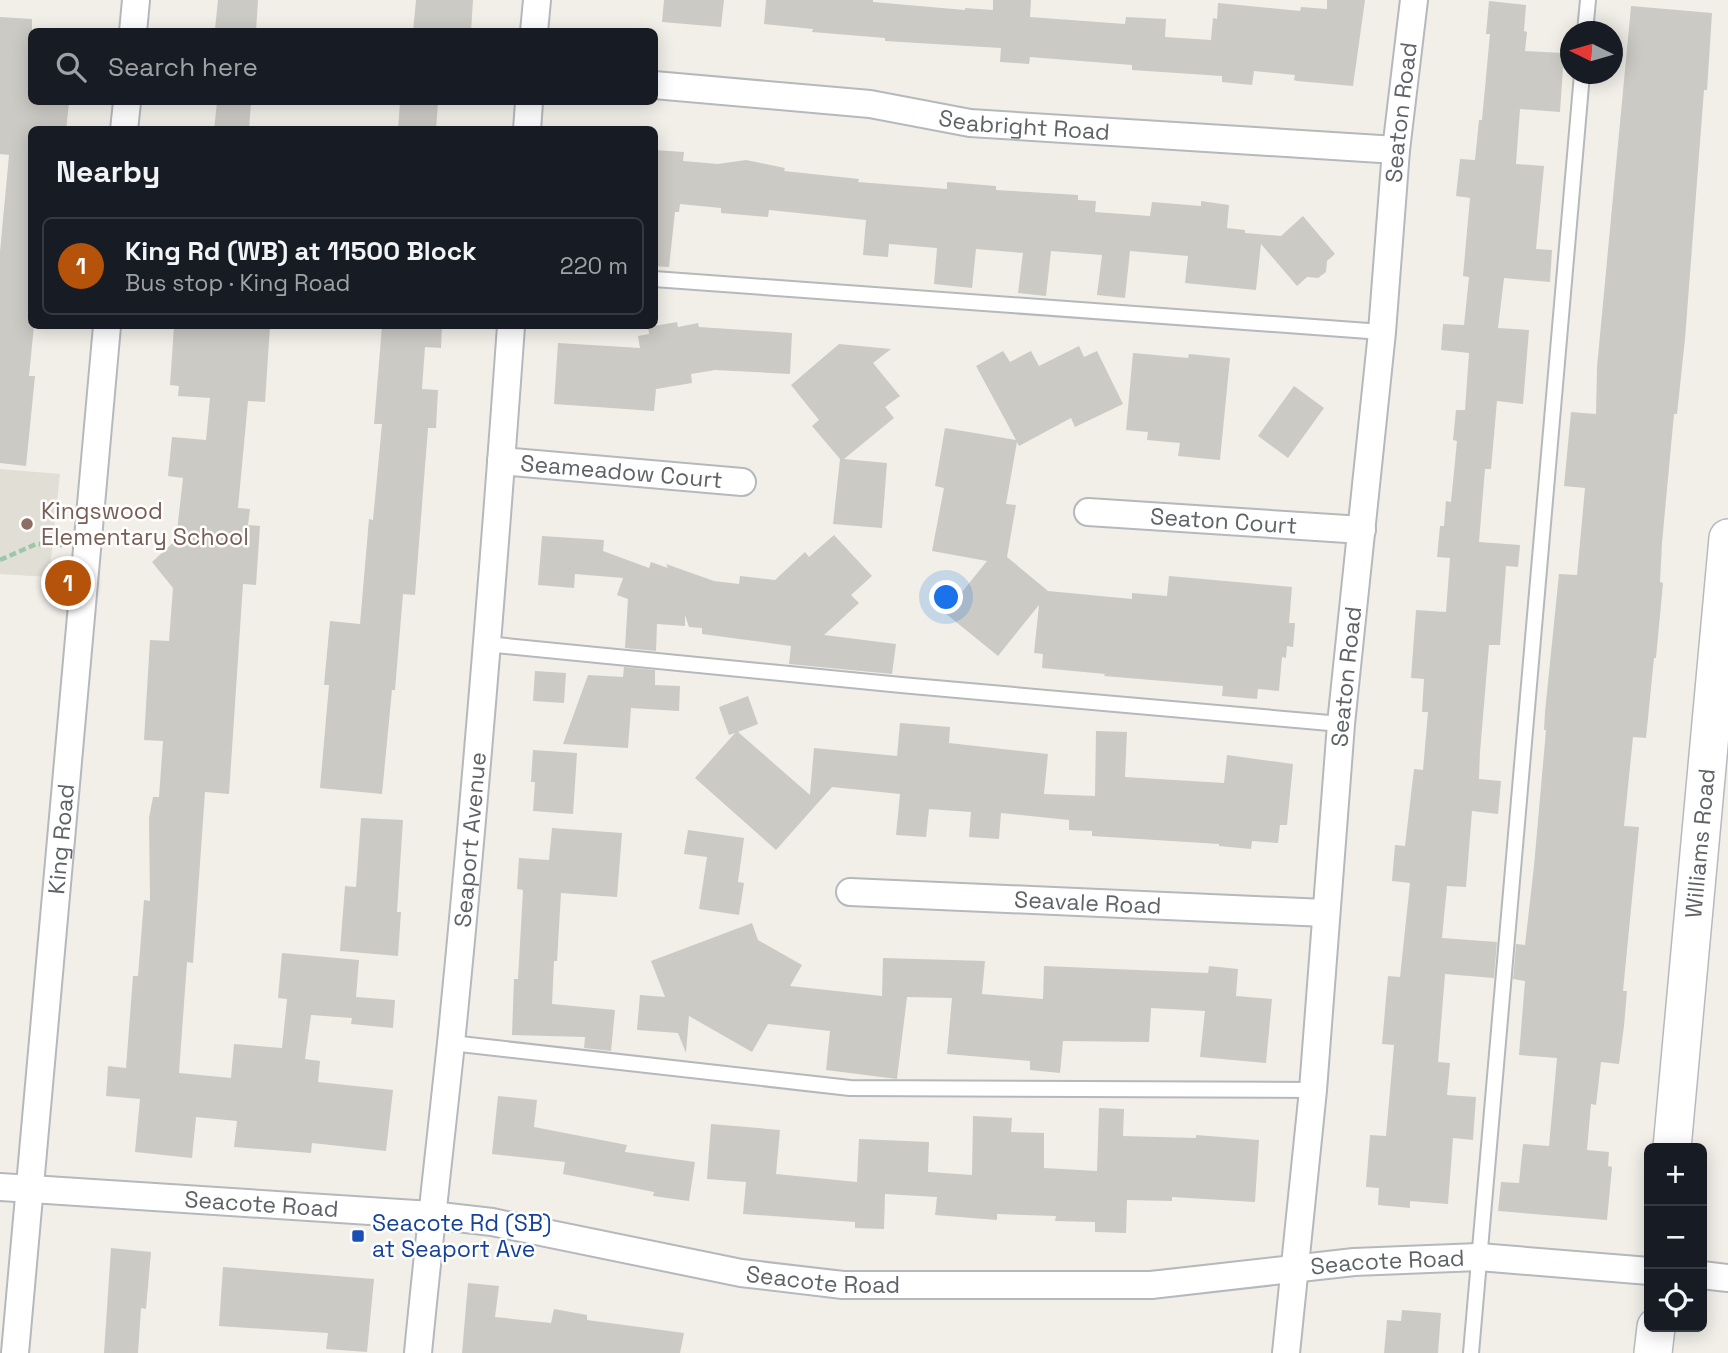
<!DOCTYPE html>
<meta charset="utf-8">
<style>
body{margin:0;font-family:"Space Grotesk",sans-serif;background:#20242c;color:#f1f3f6}
.controls{position:absolute;right:21px;bottom:21px;display:grid;overflow:hidden;border-radius:10px;box-shadow:0 4px 18px #0003}
.controls button{width:63px;height:63px;display:grid;place-items:center;padding:0;border:0;border-bottom:2px solid #363941;background:#171b24;color:#f1f3f6;font:35px sans-serif}
.compass{position:absolute;left:1560px;top:21px;width:63px;height:63px;border-radius:50%;background:#171b24;box-shadow:0 4px 18px #0003;rotate:275deg}
.you{position:absolute;left:947px;top:598px;width:24px;height:24px;margin:-18px;border:5px solid #fff;border-radius:50%;background:#1a73e8;box-shadow:0 0 0 10px #1a73e833}
.badge{display:grid;place-items:center;width:46px;height:46px;border-radius:50%;background:#b45309;color:#fff;font-size:23px;font-weight:700}
.pin{position:absolute;translate:-50% -50%;border:4px solid #fff;box-shadow:0 2px 7px #0006}
.list{margin:0;padding:0;list-style:none}
h2{display:flex;justify-content:space-between;align-items:center;height:91px;margin:0;padding:0 28px;font-size:30px}
h2 small{font-size:23px;font-weight:400;color:#9ea1a6}
.list li{display:grid;grid-template-columns:46px 1fr auto;gap:21px;align-items:center;box-sizing:border-box;height:98px;margin:0 14px 14px;padding:0 14px;border:2px solid #363941;border-radius:10px}
.list b{display:block;font-size:26px;white-space:nowrap}
.list p{margin:0;font-size:23px;white-space:nowrap;color:#9ea1a6}
.list em{font-size:23px;font-style:normal;color:#9ea1a6}
.icon{flex:none;width:38px;height:38px;fill:none;stroke:currentColor;stroke-width:2;stroke-linecap:round;stroke-linejoin:round}
.map{position:relative;flex:none;width:1728px;height:1353px;overflow:hidden}
.search{position:absolute;background:#171b24;box-shadow:0 4px 18px #0003;left:28px;top:28px;width:630px;height:77px;display:flex;align-items:center;gap:18px;box-sizing:border-box;padding:0 24px;border-radius:10px;color:#9ea1a6;font-size:26px}
.panel{position:absolute;background:#171b24;box-shadow:0 4px 18px #0003;left:28px;top:126px;width:630px;height:203px;border-radius:10px}
.map>svg:first-child{display:block}
.education{fill:#e1ded6}
.building{fill:#cccac5}
.lines{fill:none;stroke-linecap:round;stroke-linejoin:round}
.lane-casing{stroke:#b5b8bc;stroke-width:18}
.street-casing{stroke:#b5b8bc;stroke-width:30}
.secondary-casing{stroke:#b6babf;stroke-width:40}
.path{stroke:#9cc7a9;stroke-width:4.5;stroke-dasharray:7 3.5;stroke-linecap:butt}
.lane{stroke:#fff;stroke-width:14}
.street{stroke:#fff;stroke-width:26}
.secondary{stroke:#fff;stroke-width:37}
.education-dot{fill:#8d6e63;stroke:#fff;stroke-width:2.5}
.transit-dot{fill:#1a4fb4;stroke:#fff;stroke-width:2.5}
.labels{text-anchor:middle;dominant-baseline:central;stroke-width:5;stroke-linejoin:round;paint-order:stroke}
.street-label{font-size:23px;fill:#5f6368;stroke:#fff}
.education-label{font-size:23px;fill:#785e54;stroke:#fff;text-anchor:start}
.transit-label{font-size:23px;fill:#164399;stroke:#fff;text-anchor:start}
</style>
<div class="map">
<svg width="1728" height="1353" viewBox="0 0 1728 1353">
<rect width="100%" height="100%" fill="#f1efe8"/>
<!-- education -->
<path class="education" d="M0 469 60 474 49 577 0 574Z"/>
<!-- building -->
<g class="building">
<path d="M218 0H258L256 32 215 29Z"/>
<path d="M416 0H473L471 32H413Z"/>
<path d="M664 0H724L721 27 662 22Z"/>
<path d="M766 0H873V2L965 10V8L993 10V0H1031L1030 17 1125 24 1126 17 1166 19 1165 37 1211 40 1213 18 1217 19 1218 3 1300 11 1301 7 1327 9V0H1365L1353 86 1297 81 1294 80 1295 75 1254 71 1252 85 1222 82V76L1132 70V65L1030 57 1029 64 1000 62 1001 48 885 41V38L812 32 813 29 764 24Z"/>
<path d="M1489 1 1526 5 1524 31 1527 32 1525 51 1564 53 1560 112 1520 109 1516 164 1544 166 1536 249 1552 250 1550 282 1504 278 1498 328 1529 330 1523 404 1497 401 1491 469H1485L1479 542 1520 545 1518 567 1506 566 1500 645H1489L1480 752 1479 779 1501 781 1498 814 1472 811 1466 887 1447 886 1442 938 1497 942 1494 978 1445 974 1438 1062 1450 1063 1447 1095 1476 1097 1473 1140 1453 1138 1448 1204 1410 1201V1208L1378 1205 1379 1188 1366 1187 1370 1135 1386 1136 1394 1045 1382 1044 1388 976 1400 977 1410 883 1392 881 1395 845 1405 846 1414 769 1423 770 1428 712H1422L1424 679 1411 678 1416 610 1446 612 1450 558 1437 557 1440 526H1444L1446 501 1451 502 1457 441 1453 440 1456 410H1465L1469 353 1441 350 1443 324 1464 325 1469 277 1463 276 1470 198 1456 196 1460 159 1475 160 1479 120H1482L1490 34H1486Z"/>
<path d="M1631 6 1712 13 1707 90H1704L1685 339 1677 414H1674L1662 543 1660 582 1663 583 1656 658H1654L1646 738 1633 737 1624 826 1639 827 1623 991H1627L1624 1026 1619 1064 1601 1062 1596 1105 1591 1104 1587 1150 1609 1152 1608 1166 1612 1167 1607 1220 1498 1211 1501 1182 1519 1183 1523 1144 1549 1146 1557 1058 1519 1055 1525 981 1513 979 1516 944 1525 945 1534 866 1546 730H1544L1545 712 1559 574 1577 575 1585 488 1564 486 1571 412 1596 414 1597 367Z"/>
<path d="M0 17 32 19V102L69 103 66 130H32V326H34L29 376H35L26 466 0 463V252L9 155 0 154Z"/>
<path d="M217 102H251L249 130H214Z"/>
<path d="M400 102H438L436 130H398Z"/>
<path d="M654 150 684 152 683 161 718 164 746 160 785 168 784 171 859 179 858 182 947 189V182L996 186V190L1078 195V200L1096 201 1095 212 1150 216 1152 202 1201 206V201L1229 205 1227 228 1245 230V233L1281 236 1303 216 1335 254 1327 261 1326 272 1318 278 1307 277 1297 286 1261 244 1256 290 1185 283 1188 256 1130 251 1125 298 1097 295 1102 255 1051 251 1046 296 1018 293 1023 253 976 249 972 288 934 284 937 248 889 244 888 257 863 255 866 220 769 210 768 217 721 213V208L680 204 679 212H675L669 267 654 266Z"/>
<path d="M677 322 678 327 698 323 699 327 792 333 790 374 715 370 691 374 692 383 656 389 654 411 554 404 558 343 640 348 638 336 649 334 648 327Z"/>
<path d="M174 326H270L265 402 248 401 238 508 250 509 248 525 260 526 256 585 243 584 229 794 205 792 193 963 187 962 179 1073 231 1078 234 1044 282 1048 287 999 278 998 282 953 359 960 356 997 395 1000 393 1028 351 1024 352 1018 311 1015 305 1059 320 1061 318 1082 393 1090 386 1151 312 1143 311 1153 234 1147 237 1121 196 1117 192 1158 135 1152 140 1099 106 1096 108 1066 126 1068 133 976H138L144 900 150 901 149 818 153 797H159L163 741 144 740 150 640 169 641 173 588 152 562 176 540 183 478 168 476 172 437 206 440 210 398 178 396 179 386 170 385Z"/>
<path d="M382 326H442L441 348 425 347 422 389 438 390 436 428H428L415 595 403 594 395 690H392L382 794 320 788 329 685H324L330 621 360 624 369 519 373 520 382 424H374Z"/>
<path d="M839 344 891 349 873 363 900 396 885 407 894 418 844 459 887 463 882 528 833 524 840 459 812 426 819 420 791 385Z"/>
<path d="M1079 346 1084 357 1097 351 1123 404 1075 427 1071 418 1019 446 1017 442 1006 504 1016 505 1007 557 1048 591 1132 599V593L1167 596 1169 576 1292 587 1289 623H1295L1293 647 1287 646 1286 658 1282 657 1279 691 1258 689 1257 699 1222 696 1223 686 1104 676 1105 674 1042 668 1043 654 1034 653 1039 605 998 656 945 613 987 561 932 551 944 488 935 486 945 428 1016 440 976 366 1003 351 1010 362 1031 351 1039 366Z"/>
<path d="M1133 353 1188 358 1189 354 1230 358 1220 460 1178 456 1180 443 1147 440 1148 432 1126 430Z"/>
<path d="M1294 386 1324 408 1288 458 1258 436Z"/>
<path d="M834 535 872 576 851 595 859 603 824 635 896 644 892 674 789 664 791 646 702 634V628L689 627 685 615V626L657 624 656 651 625 648 628 599 617 595 623 578 575 574 574 588 538 585 542 536 604 540 603 551 649 568 651 562 668 568 666 564 714 581 739 584 740 576 775 580 805 552 809 557Z"/>
<path d="M624 667 655 670V685L680 686 679 711 631 708 628 748 563 744 588 675 623 677Z"/>
<path d="M535 671 566 673 564 703 533 701Z"/>
<path d="M748 696 758 724 738 732 810 795 814 748 897 756 900 723 950 727 949 743 1048 754 1044 794 1095 796 1096 731 1127 732 1125 777 1224 783 1227 755 1293 764 1287 825H1280L1278 843 1252 841 1251 849 1219 846V844L1092 836V831L1069 830V820L1001 813 999 839 969 837 971 812 929 809 926 837 896 835 900 794 832 787 776 850 695 778 735 733 729 735 719 707Z"/>
<path d="M533 750 577 753 573 814 533 811 535 782H531Z"/>
<path d="M361 818 403 820 397 912H401L398 956 340 951 345 886 356 887Z"/>
<path d="M552 828 622 833 617 897 561 893 557 961H554L552 1004 615 1010 611 1051 584 1048 585 1037 512 1035 514 979H518L523 890 517 889 519 858 549 860Z"/>
<path d="M688 830 744 838 738 882 744 883 739 915 699 909 707 857 684 854Z"/>
<path d="M752 923 758 940 802 965 790 986 882 996 883 958 985 961 982 994 1043 999 1044 966 1208 973 1209 966 1238 969 1236 996 1272 999 1266 1063 1200 1057 1205 1011 1151 1008 1149 1042 1063 1041 1060 1073 1030 1070V1061L947 1054 952 998 907 997 897 1079 826 1070 830 1031 768 1024 752 1052 689 1016 686 1053 678 1033 637 1030 640 995 665 997 651 961Z"/>
<path d="M498 1096 537 1100 534 1127 627 1145 625 1152 695 1162 689 1201 653 1196 654 1192 563 1174 565 1162 492 1154Z"/>
<path d="M1099 1108 1124 1109 1123 1136 1196 1138V1135L1259 1140 1255 1202 1172 1197V1201L1127 1200 1126 1233 1095 1232V1222L1055 1221 1056 1216 997 1214V1220L935 1215 937 1197 885 1194 884 1229 855 1228V1222L743 1214 746 1182 707 1179 711 1124 780 1130 776 1174 857 1182 859 1139 929 1142 928 1172 972 1175 973 1116 1012 1118 1011 1132 1044 1133V1168L1097 1171Z"/>
<path d="M111 1248 151 1252 146 1309 141 1308 138 1353H104Z"/>
<path d="M223 1267 374 1279 367 1352 326 1349 328 1333 219 1326Z"/>
<path d="M468 1283 499 1286 495 1317 551 1323 554 1309 587 1315V1320L684 1333 680 1353H462Z"/>
<path d="M1402 1310 1441 1313 1438 1353H1384L1387 1320 1401 1321Z"/>
</g>
<g class="lines">
<!-- lane casing -->
<g class="lane-casing">
<g id="lane">
<path d="M1585 32 1588 0"/>
<path d="M654 279 1382 332"/>
<path d="M486 644 901 685 1341 724"/>
<path d="M451 1043 850 1088 1313 1090"/>
<path d="M1471 1353 1582 74"/>
</g>
</g>
<!-- street casing -->
<g class="street-casing">
<g id="street">
<path d="M133 32 136 0"/>
<path d="M534 32 537 0"/>
<path id="s1" d="M654 85 870 104 970 123 1396 150"/>
<path d="M124 130 127 102"/>
<path d="M527 130 529 102"/>
<path id="s2" d="M501 461 742 482"/>
<path id="s3" d="M1088 512 1362 530"/>
<path id="s4" d="M850 892 1325 913"/>
<path id="s5" d="M0 1187 431 1215 492 1222 741 1273 843 1285H1151L1354 1262 1479 1257 1649 1271"/>
<path d="M1702 1275 1728 1278"/>
<path id="s6" d="M15 1353 107 326"/>
<path id="s7" d="M418 1353C428 1249 440 1146 451 1043 475 804 494 565 511 326"/>
<path id="s8" d="M1286 1353 1313 1090 1341 724 1382 332 1396 150 1414 0"/>
</g>
</g>
<!-- secondary casing -->
<g class="secondary-casing">
<g id="secondary">
<path id="s9" d="M1672 1148 1728 538"/>
<path d="M1653 1353 1656 1327"/>
</g>
</g>
<!-- path -->
<path class="path" d="M0 560 36 544 62 545"/>
<!-- lane -->
<use href="#lane" class="lane"/>
<!-- street -->
<use href="#street" class="street"/>
<!-- secondary -->
<use href="#secondary" class="secondary"/>
</g>
<!-- markers -->
<circle class="education-dot" cx="27" cy="524" r="7"/>
<rect class="transit-dot" x="351" y="1229" width="14" height="14" rx="3.5"/>
<g class="labels">
<!-- street labels -->
<g class="street-label">
<text stroke="none"><textPath href="#s8" startOffset="1246">Seaton Road</textPath></text>
<text stroke="none"><textPath href="#s1" startOffset="373">Seabright Road</textPath></text>
<text stroke="none"><textPath href="#s2" startOffset="121">Seameadow Court</textPath></text>
<text stroke="none"><textPath href="#s3" startOffset="136">Seaton Court</textPath></text>
<text stroke="none"><textPath href="#s8" startOffset="679">Seaton Road</textPath></text>
<text stroke="none"><textPath href="#s6" startOffset="516">King Road</textPath></text>
<text stroke="none"><textPath href="#s7" startOffset="516">Seaport Avenue</textPath></text>
<text stroke="none"><textPath href="#s9" startOffset="306">Williams Road</textPath></text>
<text stroke="none"><textPath href="#s4" startOffset="238">Seavale Road</textPath></text>
<text stroke="none"><textPath href="#s5" startOffset="262">Seacote Road</textPath></text>
<text stroke="none"><textPath href="#s5" startOffset="1396">Seacote Road</textPath></text>
<text stroke="none"><textPath href="#s5" startOffset="830">Seacote Road</textPath></text>
</g>
<!-- education labels -->
<g class="education-label">
<text x="41" y="511">Kingswood<tspan x="41" dy="26">Elementary School</tspan></text>
</g>
<!-- transit labels -->
<g class="transit-label">
<text x="372" y="1223">Seacote Rd (SB)<tspan x="372" dy="26">at Seaport Ave</tspan></text>
</g>
</g>
</svg>
<div class="controls">
<button>+</button>
<button>−</button>
<button><svg class="icon" aria-label="locate" viewBox="0 0 24 24"><circle cx="12" cy="12" r="6"/><path d="M12 2v4M12 18v4M2 12h4M18 12h4"/></svg></button>
</div>
<svg class="compass" viewBox="-18 -18 36 36"><path d="M0-13l5 13h-10z" fill="#e53935"/><path d="M0 13l5-13h-10z" fill="#9ea1a6"/></svg>
<div class="you"></div>
<div class="pin badge" style="left:68px;top:583px">1</div>
<div class="search"><svg class="icon" aria-label="search" viewBox="0 0 24 24"><circle cx="10" cy="10" r="6"/><path d="M15 15l6 6"/></svg>Search here</div>
<section class="panel">
<h2>Nearby<small></small></h2>
<ul class="list">
<li><span class="badge">1</span><div><b>King Rd (WB) at 11500 Block</b><p>Bus stop · King Road</p></div><em>220 m</em></li>
</ul>
</section>
</div>
